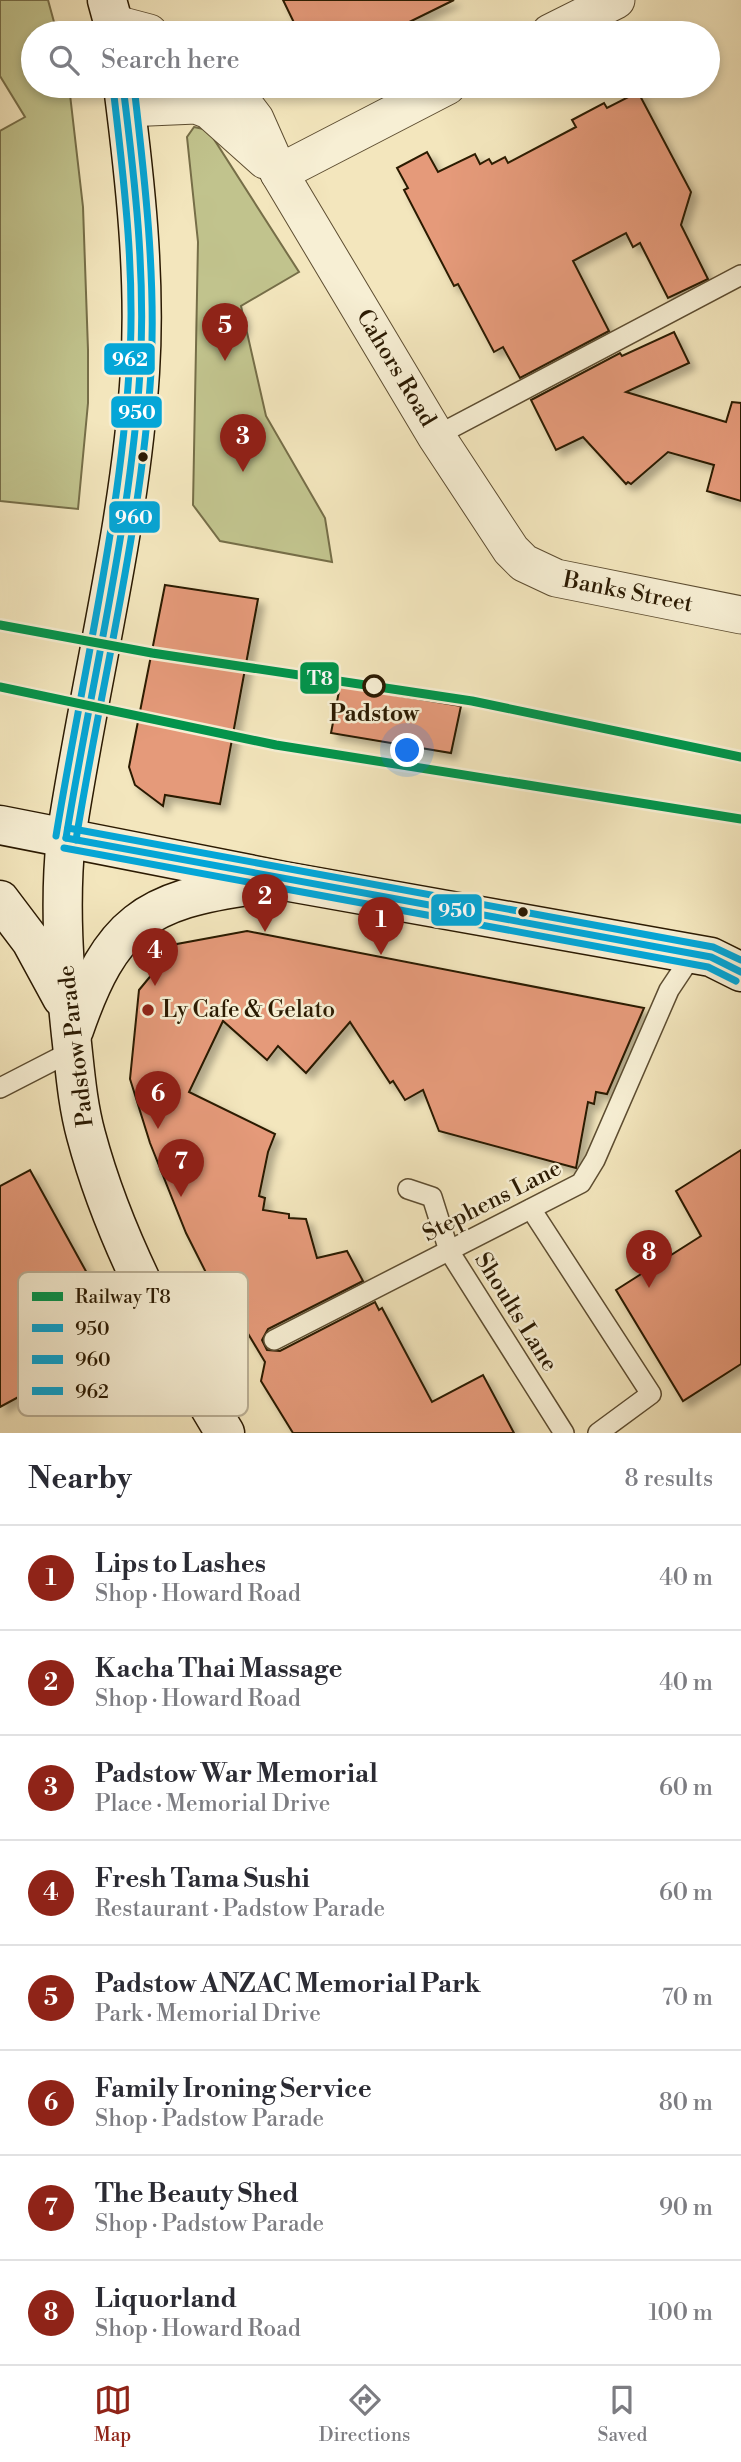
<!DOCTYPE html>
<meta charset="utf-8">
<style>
body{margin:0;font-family:"Libre Bodoni",serif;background:#f2f2f3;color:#2b2b33}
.you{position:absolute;left:408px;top:751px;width:24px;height:24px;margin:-18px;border:5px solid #fff;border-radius:50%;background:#1a73e8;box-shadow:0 0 0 10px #1a73e833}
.badge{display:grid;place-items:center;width:46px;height:46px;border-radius:50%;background:#8f2418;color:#fff;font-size:23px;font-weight:700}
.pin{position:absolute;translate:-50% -58px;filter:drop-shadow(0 2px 4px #0008)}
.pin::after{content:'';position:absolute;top:37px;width:24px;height:21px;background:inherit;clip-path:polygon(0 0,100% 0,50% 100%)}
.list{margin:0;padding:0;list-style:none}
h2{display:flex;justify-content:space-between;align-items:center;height:91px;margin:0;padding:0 28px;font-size:30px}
h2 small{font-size:23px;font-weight:400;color:#7c7c81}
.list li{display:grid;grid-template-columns:46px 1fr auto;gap:21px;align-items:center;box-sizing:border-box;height:105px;padding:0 28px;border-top:2px solid #e1e1e2}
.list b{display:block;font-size:26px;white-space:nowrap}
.list p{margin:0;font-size:23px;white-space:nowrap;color:#7c7c81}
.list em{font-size:23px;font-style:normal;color:#7c7c81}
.icon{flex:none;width:38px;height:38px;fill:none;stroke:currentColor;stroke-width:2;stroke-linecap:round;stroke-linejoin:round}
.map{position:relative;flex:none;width:741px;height:1433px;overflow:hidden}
.search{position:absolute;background:#fff;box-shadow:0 4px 10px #0003;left:21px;right:21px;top:21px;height:77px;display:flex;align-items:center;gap:18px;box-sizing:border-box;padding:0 24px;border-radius:38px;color:#7c7c81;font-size:26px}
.sheet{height:931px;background:#fff}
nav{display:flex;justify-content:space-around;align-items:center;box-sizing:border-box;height:98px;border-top:2px solid #e1e1e2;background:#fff;font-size:19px;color:#7c7c81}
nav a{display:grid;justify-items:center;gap:4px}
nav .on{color:#8f2418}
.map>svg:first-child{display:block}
.green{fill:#c1c38d;stroke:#766e48;stroke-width:2}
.building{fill:#e59a7a;stroke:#2b1a02;stroke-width:2;filter:url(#shadow)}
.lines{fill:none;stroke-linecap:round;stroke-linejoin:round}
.lane-casing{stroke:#5d4d31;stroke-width:22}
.street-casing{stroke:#5d4d31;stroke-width:39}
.secondary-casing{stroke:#2b1a02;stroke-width:41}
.lane{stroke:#f7efd4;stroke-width:19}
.street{stroke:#f7efd4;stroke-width:37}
.secondary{stroke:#f7efd4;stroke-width:38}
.bus-1-casing{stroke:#f7efd4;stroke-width:12}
.bus-2-casing{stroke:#f7efd4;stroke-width:12}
.bus-3-casing{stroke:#f7efd4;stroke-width:12}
.bus-1{stroke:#04a6d7;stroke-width:7}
.bus-2{stroke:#04a6d7;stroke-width:7}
.bus-3{stroke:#04a6d7;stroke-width:7}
.rail-1-casing{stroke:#f7efd4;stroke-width:14}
.rail-1{stroke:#00954c;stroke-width:9}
.bus-dot{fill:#2b1a02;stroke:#f7efd4;stroke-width:2.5}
.stop-dot{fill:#f7efd4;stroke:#2b1a02;stroke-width:3.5}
.poi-dot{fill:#8f2418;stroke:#f7efd4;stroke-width:2.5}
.labels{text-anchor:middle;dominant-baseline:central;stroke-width:5;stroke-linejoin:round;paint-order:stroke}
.street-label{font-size:23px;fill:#2b1a02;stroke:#f7efd4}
.stop-label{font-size:23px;font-weight:bold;fill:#2b1a02;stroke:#f7efd4}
.poi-label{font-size:23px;fill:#2b1a02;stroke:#f7efd4;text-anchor:start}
.key{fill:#f7efd4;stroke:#baaf95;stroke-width:2}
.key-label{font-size:19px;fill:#2b1a02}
.line-badge{stroke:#f7efd4;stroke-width:2.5}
.badge-label{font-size:19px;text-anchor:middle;font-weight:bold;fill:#fff}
</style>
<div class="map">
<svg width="741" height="1433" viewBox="0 0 741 1433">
<defs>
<filter id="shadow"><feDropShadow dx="6" dy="6" stdDeviation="3.5" flood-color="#0004"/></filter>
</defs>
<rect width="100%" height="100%" fill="#f3e6bd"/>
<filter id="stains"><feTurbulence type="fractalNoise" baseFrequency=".00286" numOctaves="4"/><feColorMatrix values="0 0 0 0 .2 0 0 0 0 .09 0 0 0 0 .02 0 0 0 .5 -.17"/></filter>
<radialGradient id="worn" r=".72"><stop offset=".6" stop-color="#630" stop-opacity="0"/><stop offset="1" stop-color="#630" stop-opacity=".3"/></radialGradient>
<!-- green -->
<g class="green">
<path d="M0 0H48L57 33H33V86H69L83 207 88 350V403L78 509 0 501V131L25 117 0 76Z"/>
<path d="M194 127 208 130 299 272 241 306 266 416 325 518 332 562 220 541 193 505 198 242 187 137Z"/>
</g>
<!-- building -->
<g class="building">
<path d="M283 0H454L387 33H299Z"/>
<path d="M638 92 691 192 681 225 708 279 668 298 640 243 633 247 626 233 573 261 609 331 520 378 503 347 494 352 458 284 454 286 404 190 408 188 397 168 427 152 438 172 475 154 480 164 489 159 492 164 505 157 508 163 576 127 572 120 604 103 607 108Z"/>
<path d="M674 332 689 363 626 392 726 422 732 402 741 403V501L707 491 714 465 668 452 631 484 628 482 626 484 583 437 556 450 531 400 620 353 622 356Z"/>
<path d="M165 585 258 599 220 804 165 795 163 806 135 785 129 767Z"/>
<path d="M340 686 461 706 451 753 331 733Z"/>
<path d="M247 931 644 1008 607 1094 596 1092 594 1104 588 1102 576 1168 439 1131 423 1090 405 1100 393 1081 390 1083 350 1022 306 1073 278 1046 267 1060 223 1021 189 1092 275 1134 268 1152 259 1196 265 1198 263 1210 289 1214V1218L306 1219 317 1258 347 1251 363 1281 268 1329 262 1340 267 1350 280 1351 375 1302 379 1310 382 1308 432 1402 483 1375 514 1433H293L261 1381 265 1362 244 1327 236 1332 186 1233 150 1143 130 1079 139 990 177 944Z"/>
<path d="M741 1150V1364L683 1401 616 1290 701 1236 676 1191Z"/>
<path d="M30 1170 124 1340 0 1407V1186Z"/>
</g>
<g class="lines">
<!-- lane casing -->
<g class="lane-casing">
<g id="lane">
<path d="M436 436 741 275"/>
<path d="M0 1088 72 1051"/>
<path d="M408 1189 432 1197 449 1251 564 1433"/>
<path d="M531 1209 651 1394 598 1433"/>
<path d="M274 1340 581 1183 595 1160 669 990 693 954"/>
</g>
</g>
<!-- street casing -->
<g class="street-casing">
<g id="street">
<path d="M115 24 149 33"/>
<path d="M550 33 616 0"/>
<path d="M230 86 255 119 279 173 436 436 511 550 524 563 556 578 741 615"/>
<path d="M126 108 196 105 209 110 265 160"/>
<path d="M279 173 447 86"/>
</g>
</g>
<!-- secondary casing -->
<g class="secondary-casing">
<g id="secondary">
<path d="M107 0 116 33"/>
<path d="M123 86C135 179 146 278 140 372 130 529 89 683 66 838 59 904 64 969 71 1035 75 1069 77 1102 86 1135 114 1240 169 1341 225 1433"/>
<path d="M0 825 284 881 711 957 741 972"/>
<path d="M0 900 31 941 62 998"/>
<path d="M74 1030C111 923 145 900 254 885"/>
</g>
</g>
<!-- lane -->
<use href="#lane" class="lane"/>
<!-- street -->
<use href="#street" class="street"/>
<!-- secondary -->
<use href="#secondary" class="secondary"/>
<!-- bus-1 casing -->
<g class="bus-1-casing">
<g id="bus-1">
<path d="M66 838C91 683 130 529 140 372 146 276 135 181 123 86"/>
<path d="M66 838 711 957 741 972"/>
</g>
</g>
<!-- bus-2 casing -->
<g class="bus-2-casing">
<g id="bus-2">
<path d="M76 840C101 684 141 530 151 372 156 276 145 181 134 86"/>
<path d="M64 848 708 967 736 981"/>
</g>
</g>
<!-- bus-3 casing -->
<g class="bus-3-casing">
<g id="bus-3">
<path d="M68 828 713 947 741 960"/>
<path d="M56 836C81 682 119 528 129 372 136 277 124 181 113 87"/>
</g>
</g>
<!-- bus-1 -->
<use href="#bus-1" class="bus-1"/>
<!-- bus-2 -->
<use href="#bus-2" class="bus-2"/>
<!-- bus-3 -->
<use href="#bus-3" class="bus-3"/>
<!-- rail-1 casing -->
<g class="rail-1-casing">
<g id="rail-1">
<path d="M0 625 152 653 472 701 741 757"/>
<path d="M0 687 276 745 741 819"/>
</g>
</g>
<!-- rail-1 -->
<use href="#rail-1" class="rail-1"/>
</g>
<!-- markers -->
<g class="bus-dot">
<circle cx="143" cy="457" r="6"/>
<circle cx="523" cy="912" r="6"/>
</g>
<circle class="stop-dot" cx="374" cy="686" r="10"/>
<circle class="poi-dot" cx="148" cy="1010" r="7"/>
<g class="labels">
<!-- street labels -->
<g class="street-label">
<text transform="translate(396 368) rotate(59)">Cahors Road</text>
<text transform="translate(628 592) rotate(11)">Banks Street</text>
<text transform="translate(76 1046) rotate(-97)">Padstow Parade</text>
<text transform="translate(492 1201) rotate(-27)">Stephens Lane</text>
<text transform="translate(516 1312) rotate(58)">Shoults Lane</text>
</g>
<!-- stop labels -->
<g class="stop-label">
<text x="374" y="714">Padstow</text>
</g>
<!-- poi labels -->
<g class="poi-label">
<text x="162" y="1010">Ly Cafe &amp; Gelato</text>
</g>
</g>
<!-- legend -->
<rect x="18" y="1272" width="230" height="144" rx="10" class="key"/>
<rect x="32" y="1292" width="31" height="9" fill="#00954c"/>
<rect x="32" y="1324" width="31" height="8" fill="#04a6d7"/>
<rect x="32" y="1355" width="31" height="9" fill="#04a6d7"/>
<rect x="32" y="1387" width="31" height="8" fill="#04a6d7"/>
<g class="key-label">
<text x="75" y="1303">Railway T8</text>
<text x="75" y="1335">950</text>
<text x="75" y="1366">960</text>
<text x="75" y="1398">962</text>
</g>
<g class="line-badge">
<rect x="103" y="342" width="53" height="34" rx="7" fill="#04a6d7"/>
<rect x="110" y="395" width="53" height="34" rx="7" fill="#04a6d7"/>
<rect x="108" y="500" width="53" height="34" rx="7" fill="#04a6d7"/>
<rect x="299" y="661" width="41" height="34" rx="7" fill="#00954c"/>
<rect x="430" y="893" width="53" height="34" rx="7" fill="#04a6d7"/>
</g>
<g class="badge-label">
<text x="130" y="366">962</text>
<text x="137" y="419">950</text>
<text x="134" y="524">960</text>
<text x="320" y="685">T8</text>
<text x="457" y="917">950</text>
</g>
<rect width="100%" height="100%" filter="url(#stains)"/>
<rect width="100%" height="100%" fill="url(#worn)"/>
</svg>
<div class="you"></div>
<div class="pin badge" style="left:381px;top:955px">1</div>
<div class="pin badge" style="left:265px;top:932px">2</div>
<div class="pin badge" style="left:243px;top:472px">3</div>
<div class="pin badge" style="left:155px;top:986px">4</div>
<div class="pin badge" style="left:225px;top:361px">5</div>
<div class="pin badge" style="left:158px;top:1129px">6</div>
<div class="pin badge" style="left:181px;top:1197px">7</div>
<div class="pin badge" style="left:649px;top:1288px">8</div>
<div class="search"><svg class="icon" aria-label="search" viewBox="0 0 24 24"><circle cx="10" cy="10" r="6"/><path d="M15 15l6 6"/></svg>Search here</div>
</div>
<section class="sheet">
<h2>Nearby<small>8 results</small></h2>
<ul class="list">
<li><span class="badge">1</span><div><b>Lips to Lashes</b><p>Shop · Howard Road</p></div><em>40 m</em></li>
<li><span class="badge">2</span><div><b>Kacha Thai Massage</b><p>Shop · Howard Road</p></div><em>40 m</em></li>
<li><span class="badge">3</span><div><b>Padstow War Memorial</b><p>Place · Memorial Drive</p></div><em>60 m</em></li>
<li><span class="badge">4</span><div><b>Fresh Tama Sushi</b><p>Restaurant · Padstow Parade</p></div><em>60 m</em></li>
<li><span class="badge">5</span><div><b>Padstow ANZAC Memorial Park</b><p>Park · Memorial Drive</p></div><em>70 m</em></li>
<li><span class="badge">6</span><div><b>Family Ironing Service</b><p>Shop · Padstow Parade</p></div><em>80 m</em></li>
<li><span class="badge">7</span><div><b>The Beauty Shed</b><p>Shop · Padstow Parade</p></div><em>90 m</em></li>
<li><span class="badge">8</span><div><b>Liquorland</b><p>Shop · Howard Road</p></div><em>100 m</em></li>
</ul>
</section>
<nav>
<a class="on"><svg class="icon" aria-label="map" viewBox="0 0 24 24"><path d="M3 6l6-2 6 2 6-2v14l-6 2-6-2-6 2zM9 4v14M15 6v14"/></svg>Map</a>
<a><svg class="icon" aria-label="directions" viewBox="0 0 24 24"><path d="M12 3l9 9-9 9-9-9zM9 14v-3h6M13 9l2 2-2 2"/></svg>Directions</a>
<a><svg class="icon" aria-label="saved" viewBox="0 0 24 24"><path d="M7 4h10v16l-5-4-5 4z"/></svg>Saved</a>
</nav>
